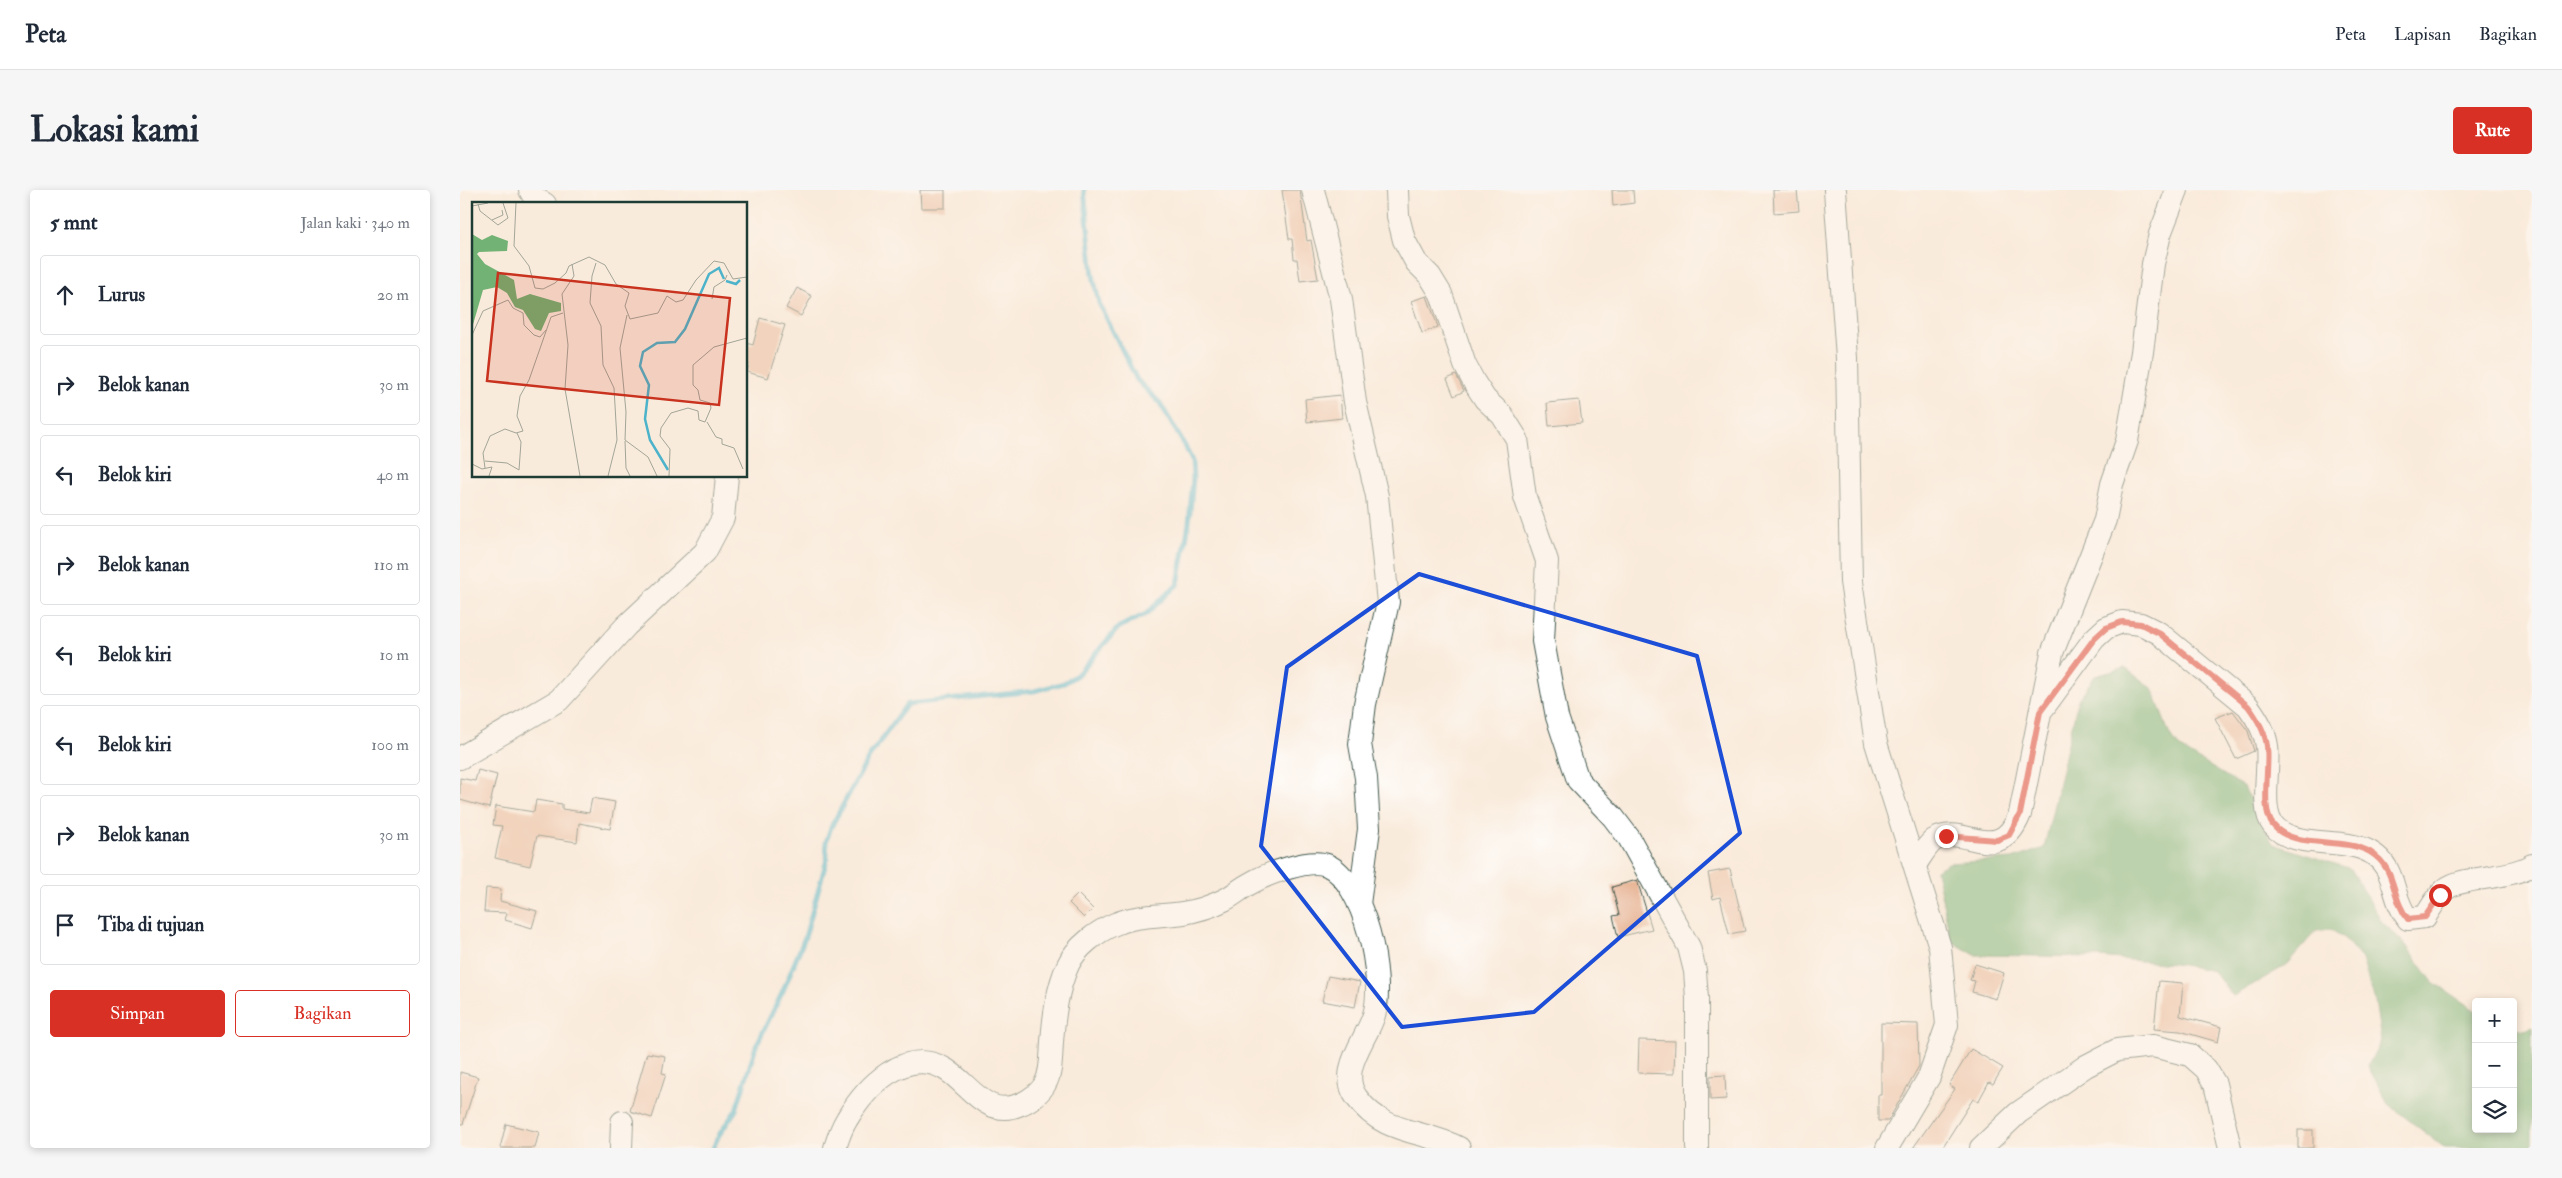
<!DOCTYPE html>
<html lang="id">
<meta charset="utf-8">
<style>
body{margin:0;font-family:"IM FELL Double Pica",serif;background:#f6f6f7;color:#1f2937}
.controls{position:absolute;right:15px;bottom:15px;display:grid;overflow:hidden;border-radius:5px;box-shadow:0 2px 8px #0003}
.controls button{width:45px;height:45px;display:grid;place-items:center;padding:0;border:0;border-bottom:1px solid #e0e1e3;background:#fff;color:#1f2937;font:25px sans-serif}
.stop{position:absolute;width:15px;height:15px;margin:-11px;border:4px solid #d93025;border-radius:50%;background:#fff}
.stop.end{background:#d93025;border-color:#fff;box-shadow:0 1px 5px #0008}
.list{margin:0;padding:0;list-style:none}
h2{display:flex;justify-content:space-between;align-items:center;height:65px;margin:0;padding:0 20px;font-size:21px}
h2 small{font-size:16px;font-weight:400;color:#747a83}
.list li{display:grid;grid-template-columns:32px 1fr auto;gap:15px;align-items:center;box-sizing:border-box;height:80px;margin:0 10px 10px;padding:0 10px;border:1px solid #e0e1e3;border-radius:5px}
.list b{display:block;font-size:19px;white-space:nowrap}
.list em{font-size:16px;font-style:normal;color:#747a83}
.actions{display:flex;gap:10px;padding:15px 20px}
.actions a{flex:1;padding:11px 0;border:1px solid #d93025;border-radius:5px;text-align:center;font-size:18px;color:#d93025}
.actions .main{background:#d93025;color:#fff}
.icon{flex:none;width:28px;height:28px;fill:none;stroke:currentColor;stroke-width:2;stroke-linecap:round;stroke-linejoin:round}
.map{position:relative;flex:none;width:2072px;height:958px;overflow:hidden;border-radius:5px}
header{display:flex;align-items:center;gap:30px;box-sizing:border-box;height:70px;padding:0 25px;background:#fff;border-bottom:1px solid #e0e1e3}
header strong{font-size:24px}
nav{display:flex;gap:28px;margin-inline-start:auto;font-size:18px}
.intro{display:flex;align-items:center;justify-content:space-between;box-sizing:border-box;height:120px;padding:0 30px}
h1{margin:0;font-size:35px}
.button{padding:12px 22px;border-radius:5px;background:#d93025;color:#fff;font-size:18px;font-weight:700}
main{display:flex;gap:30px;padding:0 30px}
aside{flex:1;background:#fff;border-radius:5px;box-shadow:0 2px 8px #0003}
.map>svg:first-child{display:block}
.forest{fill:#72b274;stroke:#487854}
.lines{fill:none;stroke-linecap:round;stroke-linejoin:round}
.stream{stroke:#4cb3ca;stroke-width:5}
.building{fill:#e8b799}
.minor-casing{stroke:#40574d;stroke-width:24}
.minor{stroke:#fff;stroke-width:22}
.route{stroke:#d93025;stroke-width:6}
.marked{fill:none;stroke:#1d4ed8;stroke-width:4;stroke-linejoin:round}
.inset-river{fill:none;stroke:#4cb3ca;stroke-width:2.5}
.inset-road{fill:none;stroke:#a2a598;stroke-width:1}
.view{fill:#c8321e;fill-opacity:0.15;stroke:#c8321e;stroke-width:2.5}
.inset-edge{fill:none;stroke:#1f3d34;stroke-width:2.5}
</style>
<header>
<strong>Peta</strong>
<nav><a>Peta</a><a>Lapisan</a><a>Bagikan</a></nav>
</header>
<div class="intro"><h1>Lokasi kami</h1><a class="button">Rute</a></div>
<main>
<aside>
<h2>5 mnt<small>Jalan kaki · 340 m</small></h2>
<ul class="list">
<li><svg class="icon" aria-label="ahead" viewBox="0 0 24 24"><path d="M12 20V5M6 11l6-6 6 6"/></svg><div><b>Lurus</b></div><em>20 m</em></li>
<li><svg class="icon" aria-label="right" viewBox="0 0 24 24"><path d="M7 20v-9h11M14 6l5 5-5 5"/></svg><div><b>Belok kanan</b></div><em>30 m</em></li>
<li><svg class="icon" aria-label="left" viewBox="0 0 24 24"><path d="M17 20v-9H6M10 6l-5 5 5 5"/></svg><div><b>Belok kiri</b></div><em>40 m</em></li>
<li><svg class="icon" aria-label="right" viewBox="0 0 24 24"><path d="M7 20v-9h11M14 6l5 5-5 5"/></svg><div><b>Belok kanan</b></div><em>110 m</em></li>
<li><svg class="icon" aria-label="left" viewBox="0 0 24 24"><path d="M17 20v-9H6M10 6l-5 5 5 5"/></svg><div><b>Belok kiri</b></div><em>10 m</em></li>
<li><svg class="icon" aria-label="left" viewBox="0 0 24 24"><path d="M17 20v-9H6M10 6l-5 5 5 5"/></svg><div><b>Belok kiri</b></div><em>100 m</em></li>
<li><svg class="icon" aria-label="right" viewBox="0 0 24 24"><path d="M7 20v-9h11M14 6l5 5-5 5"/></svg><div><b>Belok kanan</b></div><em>30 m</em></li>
<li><svg class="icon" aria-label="arrive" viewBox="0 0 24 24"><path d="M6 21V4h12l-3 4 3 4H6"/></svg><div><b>Tiba di tujuan</b></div></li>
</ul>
<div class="actions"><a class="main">Simpan</a><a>Bagikan</a></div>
</aside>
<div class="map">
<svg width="2072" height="958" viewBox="0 0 2072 958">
<rect width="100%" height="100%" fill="#fff"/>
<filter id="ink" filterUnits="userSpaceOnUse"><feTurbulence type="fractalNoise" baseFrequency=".02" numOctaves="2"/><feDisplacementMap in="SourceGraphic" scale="10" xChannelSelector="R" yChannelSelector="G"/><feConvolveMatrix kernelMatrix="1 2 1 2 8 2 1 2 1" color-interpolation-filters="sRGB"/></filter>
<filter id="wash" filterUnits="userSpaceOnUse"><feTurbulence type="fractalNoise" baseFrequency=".0096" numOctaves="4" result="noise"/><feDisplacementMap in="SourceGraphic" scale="20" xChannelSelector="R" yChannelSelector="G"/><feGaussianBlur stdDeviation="1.12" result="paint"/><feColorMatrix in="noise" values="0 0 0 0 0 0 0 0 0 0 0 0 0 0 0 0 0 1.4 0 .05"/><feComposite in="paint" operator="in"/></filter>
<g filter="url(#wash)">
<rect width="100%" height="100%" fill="#f9ebdb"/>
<!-- forest -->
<path class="forest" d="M1665 478 1692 498 1709 543 1720 558 1784 597 1813 654 1891 679 1922 732 1945 754 1973 792 2016 821V939H2053V837L2065 840 2072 837V958H1985L1928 914 1908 876 1921 850 1915 811 1902 769 1883 747 1871 740 1856 741 1825 776 1773 806 1753 781 1724 775 1639 767 1515 765 1491 751 1476 680 1489 673 1552 669 1584 658 1618 510 1635 486Z"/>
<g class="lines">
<!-- stream -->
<path class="stream" d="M253 958 259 945 276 920 296 856 323 801 345 747 367 669 366 652 371 637 409 567 447 514 574 501 604 493 617 485 659 437 686 424 718 394 729 333 733 288 732 271 725 256 700 213 677 190 639 113 633 85 624 0"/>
</g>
<g id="blocks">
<!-- building -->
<g class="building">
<path d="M460 0H485V18H461Z"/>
<path d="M822 0H840L847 51 851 50 858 89 840 91 837 69H834L832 49H829Z"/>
<path d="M1152 0H1173L1174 13 1153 16Z"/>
<path d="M1313 0H1337L1339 21 1314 23Z"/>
<path d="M337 98 352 106 341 126 326 118Z"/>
<path d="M967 106 978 137 962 143 951 111Z"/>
<path d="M300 128 325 135 308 188 287 182 289 174H286V153L293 155Z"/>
<path d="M996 185 1004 201 994 206 987 189Z"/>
<path d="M880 205 882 228 847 232 845 209Z"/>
<path d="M1119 210 1122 233 1089 236 1087 213Z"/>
<path d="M1773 521 1788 541 1794 561 1776 569 1755 528Z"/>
<path d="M18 580 37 585 29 618 0 610V588L15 591Z"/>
<path d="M132 608 155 612 150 639 119 633 117 652 77 646 70 676 35 668 42 636 33 635 36 616 74 622 76 610 102 614V619L129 623Z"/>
<path d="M1270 679 1285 741 1269 744 1260 707 1253 709 1248 683Z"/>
<path d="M1177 690 1192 739 1158 747 1153 726 1159 725 1152 697Z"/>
<path d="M26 698 41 699 40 711 77 721 72 738 45 730 47 723 24 722Z"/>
<path d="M618 704 633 719 624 728 609 713Z"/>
<path d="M1515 774 1544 783 1536 809 1512 802 1515 791 1510 790Z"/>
<path d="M868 786 900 792 895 817 862 811Z"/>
<path d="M1699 791 1723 793 1720 826 1761 837 1758 852 1720 841 1694 839Z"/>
<path d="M1421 833 1458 834 1459 876 1428 931H1418V905H1421Z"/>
<path d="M1179 850 1215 851 1214 884 1178 883Z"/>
<path d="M1511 859 1543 878 1533 894 1529 892 1518 912 1513 909 1482 958H1453L1495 899 1489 895Z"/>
<path d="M187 863 205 866 202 883 206 884 192 928 170 921Z"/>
<path d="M0 882 18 887 3 934 0 933Z"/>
<path d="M1265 885 1266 909 1250 910V886Z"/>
<path d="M46 934 79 942 75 958H40Z"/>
<rect x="1838" y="940" width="15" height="18"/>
</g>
</g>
</g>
<g filter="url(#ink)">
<use href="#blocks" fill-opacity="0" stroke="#40574d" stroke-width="1"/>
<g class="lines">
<!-- minor casing -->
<g class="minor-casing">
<g id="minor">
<path d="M70 0 74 7 85 14"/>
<path d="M853 0 881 109 895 212 917 306 928 412 905 514 900 554 906 588 909 639 899 714"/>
<path d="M937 0 938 26 944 50 956 72 970 86 981 104 1005 175 1014 192 1025 209 1042 225 1057 249 1065 307 1087 371 1083 451 1097 527 1118 590 1153 627 1169 648 1229 757 1235 781 1237 808V958"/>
<path d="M1375 0 1387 168 1391 392 1416 553 1480 757 1487 835 1469 887 1427 958"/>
<path d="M1584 517 1634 449 1646 438 1662 432 1681 434 1699 443 1788 516C1797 528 1805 541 1807 556 1810 577 1800 619 1813 635 1833 660 1882 646 1910 662 1938 678 1930 707 1948 729L1965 727C1971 718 1977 706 1986 699 2001 686 2047 690 2072 675"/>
<path d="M0 568 99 510 166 436 245 362 263 328 267 286"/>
<path d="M1455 675C1460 668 1467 655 1474 650 1503 631 1538 679 1560 624L1592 463 1645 330 1652 294 1667 251 1682 162 1693 74 1700 44 1717 0"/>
<path d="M161 958 162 932"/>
<path d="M375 958C378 948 382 937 387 929 406 897 445 856 485 879 509 893 526 930 561 914 569 911 581 902 585 894 592 882 591 865 592 852 594 826 597 799 608 775 616 757 638 741 655 734 676 725 702 726 723 723 736 721 752 716 764 710 773 706 781 698 791 693 807 684 849 668 867 675 905 692 925 788 914 825 906 851 877 881 897 908 924 945 962 939 999 958"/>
<path d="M1521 958 1558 923 1626 876 1657 860 1693 856 1730 865 1746 879 1755 894 1770 958"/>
</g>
</g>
<!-- minor -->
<use href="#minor" class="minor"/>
</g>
</g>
<g class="lines" filter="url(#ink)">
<!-- route -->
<path class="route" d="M1486 646 1537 650 1549 645 1560 624 1580 522 1634 449 1646 438 1662 432 1681 434 1699 443 1788 516C1797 528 1805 541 1807 556 1810 577 1800 619 1813 635 1833 660 1882 646 1910 662 1938 679 1930 707 1948 729L1965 727 1980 705"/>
</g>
<!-- marked area -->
<path d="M0 0H2072V958H0ZM959 384 1237 466 1280 643 1074 822 942 837 801 656 827 477Z" fill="#f9ebdb" fill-opacity=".55" fill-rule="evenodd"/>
<path class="marked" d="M959 384 1237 466 1280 643 1074 822 942 837 801 656 827 477Z"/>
<!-- overview -->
<g transform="translate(12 12)">
<rect width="275" height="275" fill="#f9ebdb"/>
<path d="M0 32 10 38 20 33 36 39 35 49 7 50 5 52 13 62 42 78 45 97 58 92 89 101V109L77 111 69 129 63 127 51 108 43 105 35 91 25 85 11 88 0 126Z" fill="#72b274"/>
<path class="inset-river" d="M254 79 264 82 268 78M196 268 178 238 173 217 177 183 168 164 171 150 185 141 203 140 213 127 237 72 247 66 252 77"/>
<path class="inset-road" d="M44 1 42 44 57 64 63 86 71 87 83 81 94 71 97 64 117 55 133 63 144 82 157 91 153 104 158 117 186 111 195 94 204 100 211 98 224 78 242 59 252 61 261 77 275 75M6 2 8 9 26 23 36 16 31 1M0 4 16 1M20 18 31 13 30 8M124 61 120 74 118 101 129 124 131 163 142 186 145 238 136 274M100 62 102 74 90 92 96 143 93 187 108 274M240 97 242 85 253 78 255 73M155 113 148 146 154 210 153 238 176 255 185 274M0 133 11 109 36 98 41 106 51 111 52 123 62 133 68 135 74 128M235 220 244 235 250 237V242L262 246 271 267M153 239 154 266 158 274M13 259 35 261 47 268 49 240 45 231M0 262 10 267 20 265 17 274M13 266 11 251 18 234 33 227 44 231 51 229 45 214 48 194 57 178 79 115 91 111M197 274 198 247 188 234 189 226 199 211 216 206 226 209 227 218 233 220 239 206 238 201 228 198 226 188 221 183V163L242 145 275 136"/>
<path class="view" d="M26 71 258 96 247 203 15 179Z"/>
<rect width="275" height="275" class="inset-edge"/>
</g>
</svg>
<div class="controls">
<button>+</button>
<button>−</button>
<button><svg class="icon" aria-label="layers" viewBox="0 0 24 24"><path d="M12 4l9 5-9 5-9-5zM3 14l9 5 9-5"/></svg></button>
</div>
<div class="stop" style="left:1980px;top:705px"></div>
<div class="stop end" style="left:1486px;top:646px"></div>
</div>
</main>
